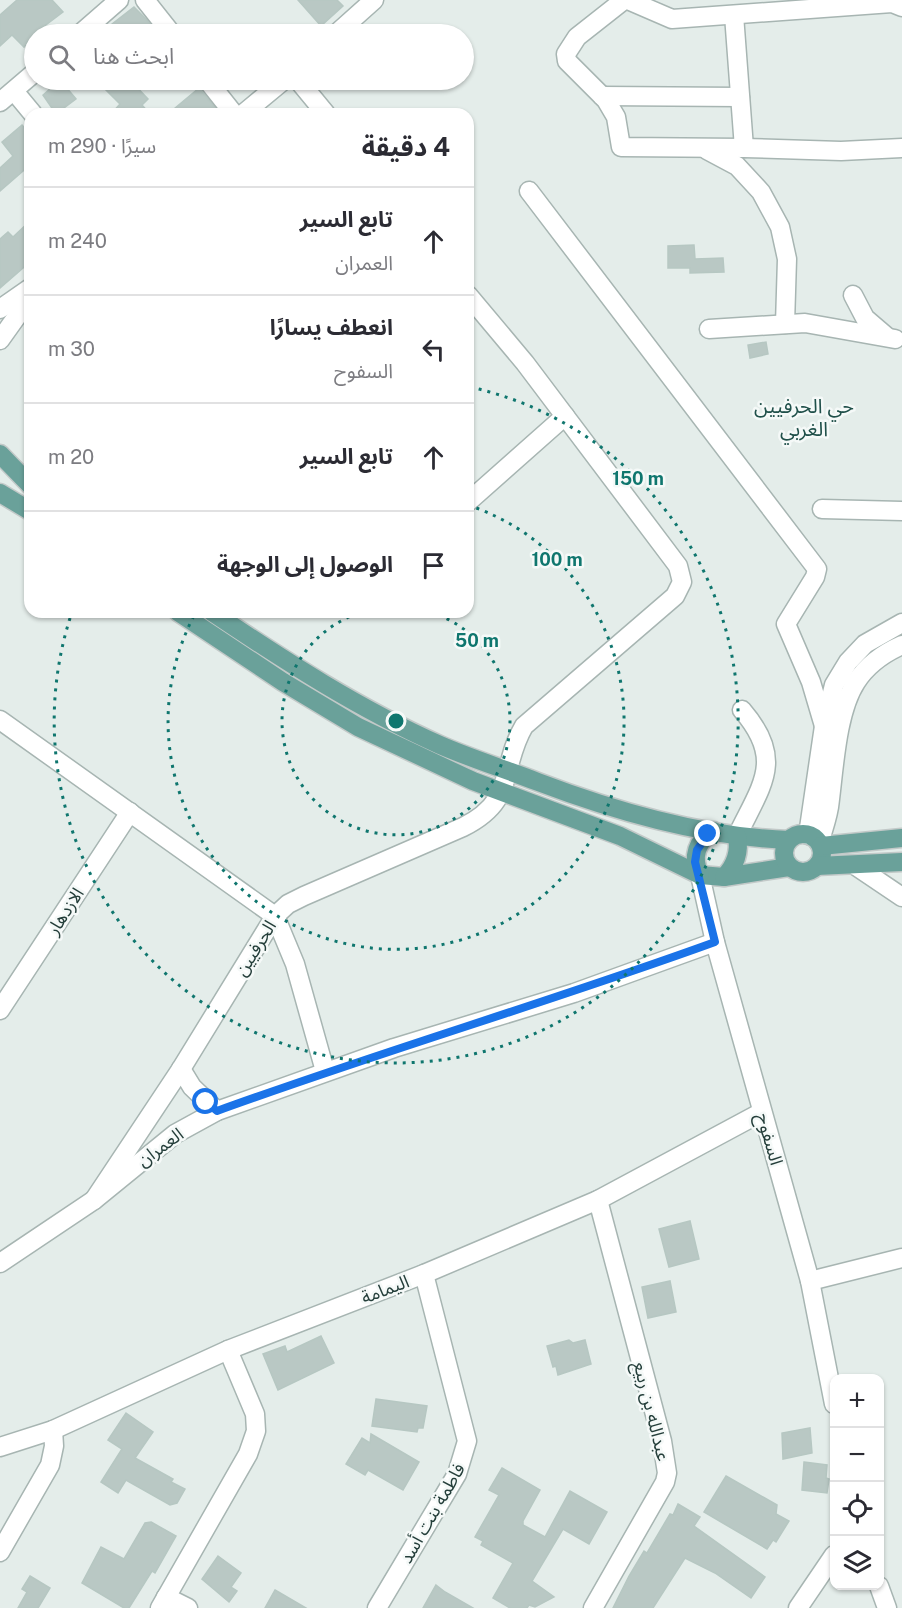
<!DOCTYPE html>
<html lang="ar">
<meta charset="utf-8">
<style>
body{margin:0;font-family:"Public Sans","Noto Sans Arabic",sans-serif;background:#f7f7f7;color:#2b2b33;direction:rtl}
.controls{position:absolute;right:18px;bottom:18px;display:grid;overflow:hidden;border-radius:12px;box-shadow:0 2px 4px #0004}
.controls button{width:54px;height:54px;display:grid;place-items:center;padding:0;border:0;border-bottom:2px solid #e1e1e2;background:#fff;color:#2b2b33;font:30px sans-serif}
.stop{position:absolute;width:18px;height:18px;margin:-14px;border:4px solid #1a73e8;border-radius:50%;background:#fff}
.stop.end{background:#1a73e8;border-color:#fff;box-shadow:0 2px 6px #0008}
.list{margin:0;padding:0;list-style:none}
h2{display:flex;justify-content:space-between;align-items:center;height:78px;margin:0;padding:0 24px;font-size:26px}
h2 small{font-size:20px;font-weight:400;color:#7c7c81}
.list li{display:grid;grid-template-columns:39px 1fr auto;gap:18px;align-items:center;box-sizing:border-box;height:108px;padding:0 24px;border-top:2px solid #e1e1e2}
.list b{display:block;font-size:22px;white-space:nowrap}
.list p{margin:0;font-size:20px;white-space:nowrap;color:#7c7c81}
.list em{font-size:20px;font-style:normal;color:#7c7c81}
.icon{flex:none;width:33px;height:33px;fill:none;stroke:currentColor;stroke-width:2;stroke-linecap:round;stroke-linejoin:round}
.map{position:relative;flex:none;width:902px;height:1608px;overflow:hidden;direction:ltr}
.search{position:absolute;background:#fff;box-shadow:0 2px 4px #0004;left:24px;top:24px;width:450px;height:66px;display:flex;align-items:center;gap:15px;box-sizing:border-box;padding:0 21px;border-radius:33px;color:#7c7c81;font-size:22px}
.panel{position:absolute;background:#fff;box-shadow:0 2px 4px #0004;left:24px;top:108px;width:450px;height:510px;border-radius:18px;direction:rtl}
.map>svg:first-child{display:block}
.building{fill:#b9c8c4;stroke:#b6c7c2;stroke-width:1.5}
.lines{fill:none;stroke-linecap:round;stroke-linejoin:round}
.minor-casing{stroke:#a7b5b2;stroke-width:21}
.major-casing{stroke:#c2c9c8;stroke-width:21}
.minor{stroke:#fff;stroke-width:18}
.major{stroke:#6aa19a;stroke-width:18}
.route{stroke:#1a73e8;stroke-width:8}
.ring{fill:none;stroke:#0f766e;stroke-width:3;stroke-dasharray:3 6}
.labels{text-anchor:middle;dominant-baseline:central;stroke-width:5;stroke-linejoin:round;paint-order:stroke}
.street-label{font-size:18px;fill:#243e3a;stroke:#f5f9f8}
.neighbourhood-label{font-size:20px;fill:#20504a;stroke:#f5f9f8}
.centre{fill:#0f766e;stroke:#f5f9f8;stroke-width:3}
.ring-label{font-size:18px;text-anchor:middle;font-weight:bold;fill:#0f766e;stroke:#f5f9f8;stroke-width:5;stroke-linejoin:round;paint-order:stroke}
</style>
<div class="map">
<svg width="902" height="1608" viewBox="0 0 902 1608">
<rect width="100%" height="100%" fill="#e4edea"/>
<!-- building -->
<g class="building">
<path d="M17 0H52L63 12 34 34 24 47 12 35 0 46V15Z"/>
<path d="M298 0H337L343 6 321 26Z"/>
<path d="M134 7 146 19 158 34H122L112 24Z"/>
<path d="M60 80 76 99 56 114 43 95Z"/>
<path d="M109 80H130L148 99 142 105 150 114H111L120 104 102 86Z"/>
<path d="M199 88 217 110 212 114H168Z"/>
<path d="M22 125 30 134V165L0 191V168L13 156 2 142Z"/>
<path d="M30 221V262L0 288V239L8 232 13 237Z"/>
<path d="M694 245 695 259 723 258 724 272 690 273V268H668V246Z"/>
<path d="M766 342 768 354 750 358 748 345Z"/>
<path d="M690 1221 699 1259 669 1267 659 1229Z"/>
<path d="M670 1281 676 1312 648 1318 642 1287Z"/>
<path d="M321 1336 334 1363 278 1390 263 1354 285 1346 287 1352Z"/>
<path d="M569 1340 573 1343 585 1340 591 1364 558 1375 556 1366 553 1367 547 1346Z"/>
<path d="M376 1399 427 1406 423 1428H418L417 1432 372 1426Z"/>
<path d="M126 1413 153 1432 135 1458 173 1479 171 1482 185 1489 177 1503 170 1505 126 1480 118 1493 101 1482 122 1449 108 1440Z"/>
<path d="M810 1428 812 1453 783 1459 782 1433Z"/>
<path d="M371 1434 419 1462 403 1490 368 1470 365 1475 346 1464 362 1438 370 1443Z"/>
<path d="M804 1462 827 1465 826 1478 829 1479 827 1493 802 1490Z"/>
<path d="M502 1468 540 1490 523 1521V1525L545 1537 570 1491 607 1512 589 1544 563 1529 532 1581 554 1597 535 1607 529 1605 527 1608H510L493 1598 513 1563 481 1545 483 1541 475 1537 499 1495 489 1490Z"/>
<path d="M726 1476 777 1505 776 1514 789 1521 776 1542 773 1540 767 1549 704 1512Z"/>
<path d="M678 1504 700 1517 694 1526 765 1577 751 1598 715 1573 685 1558 653 1608H613L629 1576 644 1551 647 1553 670 1514 673 1515Z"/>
<path d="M151 1522 176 1536 155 1573 152 1571 129 1608H124L82 1583 101 1547 124 1559 145 1523Z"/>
<path d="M218 1556 241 1573 231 1587 237 1591 229 1602 202 1579Z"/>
<path d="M30 1576 50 1588 38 1608H18L27 1592 22 1589Z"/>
<path d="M436 1585 445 1592 473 1608H423Z"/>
<path d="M275 1590 306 1608H265Z"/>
</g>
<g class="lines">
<!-- minor casing -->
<g class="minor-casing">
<g id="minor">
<path d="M145 0 172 34"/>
<path d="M624 0 577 37 566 54 567 61 606 100 616 117 621 147 744 148 734 15"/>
<path d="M628 0 672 19 892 3 902 7"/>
<path d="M80 34 119 0"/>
<path d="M336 34 374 0"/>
<path d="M207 80 234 114"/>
<path d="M298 80 326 114"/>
<path d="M14 91 33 114"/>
<path d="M602 96 740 97"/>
<path d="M0 102 34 73"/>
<path d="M243 114 284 80"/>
<path d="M744 148 841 151 902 148"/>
<path d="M707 150 737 166 761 192 780 227 787 259 785 324"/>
<path d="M529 191 817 569 815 577 786 624 811 682 824 726"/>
<path d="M853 295 865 318 886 336"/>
<path d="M0 309 30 288"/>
<path d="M709 329 805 323 895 339"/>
<path d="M0 340 30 298"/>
<path d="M468 502 565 416"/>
<path d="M822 509 902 511"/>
<path d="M0 720 275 916 295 964 325 1071"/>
<path d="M808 835 824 726 834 685 848 662 865 644 902 623"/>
<path d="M737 836C762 784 785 760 742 710"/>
<path d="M819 843C823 831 827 819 829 807 834 771 836 713 856 682 867 665 884 653 902 645"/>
<path d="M856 866 902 897"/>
<path d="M700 875 715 942 810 1281 834 1404"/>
<path d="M0 1010 130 812"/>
<path d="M181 1069 192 1087 217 1111"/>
<path d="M94 1200 181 1069 275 916 288 904 304 896 463 827C517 800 499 769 524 726L675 596 682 582 678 566 525 363 468 295"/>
<path d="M0 1263 94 1200 175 1134 217 1111 394 1048 574 993 715 942"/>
<path d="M810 1281 902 1258"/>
<path d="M0 1447 53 1430 228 1350 424 1274 598 1200 762 1112"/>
<path d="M0 1552 50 1465 54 1446 53 1430"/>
<path d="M879 1586 887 1608"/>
<path d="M166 1597 188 1608"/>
<path d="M160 1608 248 1454 256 1431 255 1414 228 1350"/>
<path d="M377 1608 457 1474 467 1441 424 1274"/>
<path d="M593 1608 665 1482 667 1473 662 1441 598 1200"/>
<path d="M798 1608 834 1555"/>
</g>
</g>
<!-- major casing -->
<g class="major-casing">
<g id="major">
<path d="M0 454 30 485"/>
<path d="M0 493 30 511"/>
<path d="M178 612 283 682 358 727 473 781 620 836 700 875 724 877 789 867"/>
<path d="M212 612C285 661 359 709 440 745 472 759 505 769 538 782 617 812 703 837 789 840"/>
<circle cx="803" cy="853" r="19"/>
<path d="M821 846 902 838"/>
<path d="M817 866 902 862"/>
<path d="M700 875C691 857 697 840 714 831"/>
<path d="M724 877C736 865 740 852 737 836"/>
</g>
</g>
<!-- minor -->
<use href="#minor" class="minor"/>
<!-- major -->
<use href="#major" class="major"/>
</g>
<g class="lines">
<!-- route -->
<path class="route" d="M206 1102 217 1111C382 1051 550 1002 715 942L695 862 697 850 708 834"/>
</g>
<!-- distance rings -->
<g class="ring">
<path d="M430 612A114 114 0 1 1 362 612"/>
<path d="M468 505A228 228 0 1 1 196 612"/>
<path d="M470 387A342 342 0 1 1 72 612"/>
</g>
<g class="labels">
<!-- street labels -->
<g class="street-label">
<text transform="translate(65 911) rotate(-57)">الازدهار</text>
<text transform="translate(255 948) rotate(-58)">الحرفيين</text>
<text transform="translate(770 1139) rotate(74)">السفوح</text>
<text transform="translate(160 1147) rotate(-36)">العمران</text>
<text transform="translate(385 1289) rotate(-21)">اليمامة</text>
<text transform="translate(652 1411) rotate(76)">عبدالله بن ربيع</text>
<text transform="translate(432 1513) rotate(-60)">فاطمة بنت أسد</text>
</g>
<!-- neighbourhood labels -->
<g class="neighbourhood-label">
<text x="804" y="406">حي الحرفيين<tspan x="804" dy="23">الغربي</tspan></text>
</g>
</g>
<circle cx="396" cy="721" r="9" class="centre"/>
<g class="ring-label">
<text x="638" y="485">150 m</text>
<text x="557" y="566">100 m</text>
<text x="477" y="647">50 m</text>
</g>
</svg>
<div class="controls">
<button>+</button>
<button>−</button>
<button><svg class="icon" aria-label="locate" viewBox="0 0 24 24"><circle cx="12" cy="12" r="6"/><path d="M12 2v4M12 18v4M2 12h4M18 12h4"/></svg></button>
<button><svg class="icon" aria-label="layers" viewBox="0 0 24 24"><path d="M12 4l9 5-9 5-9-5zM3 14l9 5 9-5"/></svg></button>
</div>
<div class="stop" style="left:206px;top:1102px"></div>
<div class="stop end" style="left:708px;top:834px"></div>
<div class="search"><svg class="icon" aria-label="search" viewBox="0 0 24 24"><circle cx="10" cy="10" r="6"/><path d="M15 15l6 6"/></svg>ابحث هنا</div>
<section class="panel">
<h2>4 دقيقة<small>سيرًا · 290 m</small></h2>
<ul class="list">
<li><svg class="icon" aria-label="ahead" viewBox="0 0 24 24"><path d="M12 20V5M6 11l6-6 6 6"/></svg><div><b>تابع السير</b><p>العمران</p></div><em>240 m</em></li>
<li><svg class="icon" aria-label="left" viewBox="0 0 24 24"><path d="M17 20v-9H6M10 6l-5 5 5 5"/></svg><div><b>انعطف يسارًا</b><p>السفوح</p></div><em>30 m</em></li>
<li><svg class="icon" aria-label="ahead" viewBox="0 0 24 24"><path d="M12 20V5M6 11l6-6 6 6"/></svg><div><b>تابع السير</b></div><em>20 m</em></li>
<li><svg class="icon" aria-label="arrive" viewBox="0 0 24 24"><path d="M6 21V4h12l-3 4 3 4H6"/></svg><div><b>الوصول إلى الوجهة</b></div></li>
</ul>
</section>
</div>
